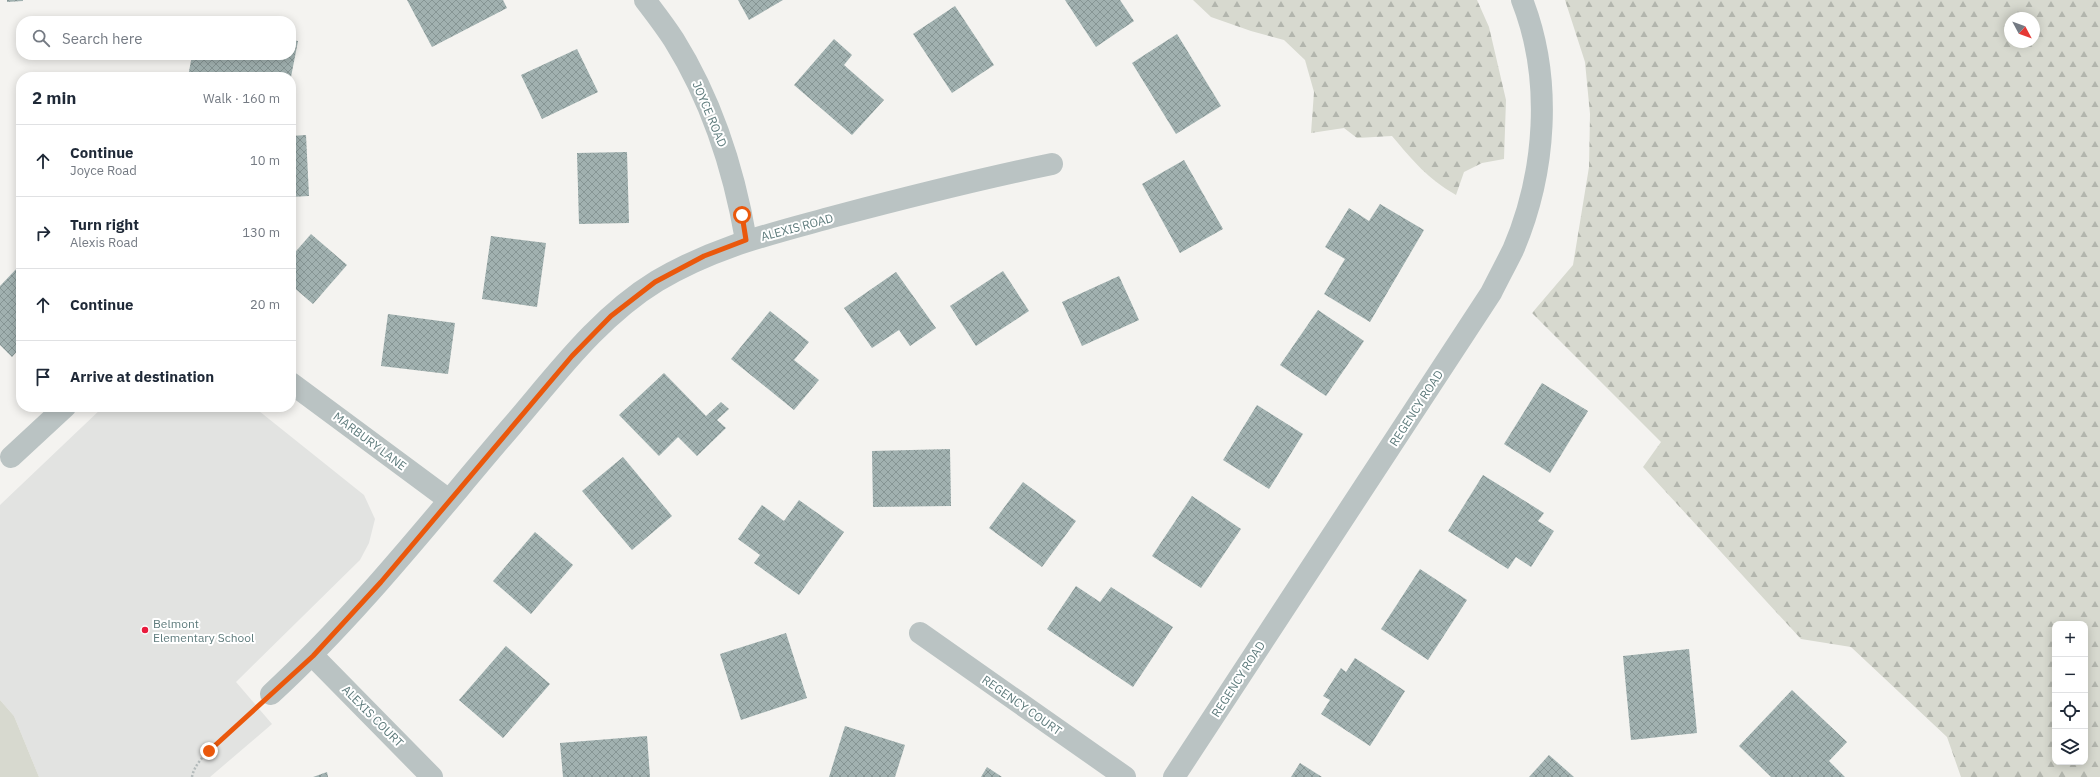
<!DOCTYPE html>
<meta charset="utf-8">
<style>
body{margin:0;font-family:"IBM Plex Sans",sans-serif;background:#f6f6f7;color:#1f2937}
.controls{position:absolute;right:12px;bottom:12px;display:grid;overflow:hidden;border-radius:8px;box-shadow:0 2px 10px #0003}
.controls button{width:36px;height:36px;display:grid;place-items:center;padding:0;border:0;border-bottom:1px solid #e0e1e3;background:#fff;color:#1f2937;font:20px sans-serif}
.compass{position:absolute;left:2004px;top:12px;width:36px;height:36px;border-radius:50%;background:#fff;box-shadow:0 2px 10px #0003;rotate:131deg}
.stop{position:absolute;width:12px;height:12px;margin:-9px;border:3px solid #ea580c;border-radius:50%;background:#fff}
.stop.end{background:#ea580c;border-color:#fff;box-shadow:0 1px 4px #0008}
.list{margin:0;padding:0;list-style:none}
h2{display:flex;justify-content:space-between;align-items:center;height:52px;margin:0;padding:0 16px;font-size:17px}
h2 small{font-size:13px;font-weight:400;color:#747a83}
.list li{display:grid;grid-template-columns:26px 1fr auto;gap:12px;align-items:center;box-sizing:border-box;height:72px;padding:0 16px;border-top:1px solid #e0e1e3}
.list b{display:block;font-size:15px;white-space:nowrap}
.list p{margin:0;font-size:13px;white-space:nowrap;color:#747a83}
.list em{font-size:13px;font-style:normal;color:#747a83}
.icon{flex:none;width:22px;height:22px;fill:none;stroke:currentColor;stroke-width:2;stroke-linecap:round;stroke-linejoin:round}
.map{position:relative;flex:none;width:2100px;height:777px;overflow:hidden}
.search{position:absolute;background:#fff;box-shadow:0 2px 10px #0003;left:16px;top:16px;width:280px;height:44px;display:flex;align-items:center;gap:10px;box-sizing:border-box;padding:0 14px;border-radius:16px;color:#747a83;font-size:15px}
.panel{position:absolute;background:#fff;box-shadow:0 2px 10px #0003;left:16px;top:72px;width:280px;height:340px;border-radius:16px}
.map>svg:first-child{display:block}
.built{fill:#e2e3e1}
.forest{fill:url(#forest-firs);fill-rule:evenodd}
.green{fill:#d7d9cf}
.building{fill:url(#building-cross-hatch)}
.lines{fill:none;stroke-linecap:round;stroke-linejoin:round}
.path{stroke:#b4bbbb;stroke-width:2.5;stroke-dasharray:2 2;stroke-linecap:butt}
.minor{stroke:#bac3c3;stroke-width:22}
.route{stroke:#ea580c;stroke-width:5}
.poi-dot{fill:#e91b3d;stroke:#fff;stroke-width:1.5}
.labels{text-anchor:middle;dominant-baseline:central;stroke-width:4;stroke-linejoin:round;paint-order:stroke}
.street-label{font-size:12px;fill:#5e7b7c;stroke:#fff}
.poi-label{font-size:12px;fill:#5e7b7c;stroke:#fff;text-anchor:start}
</style>
<div class="map">
<svg width="2100" height="777" viewBox="0 0 2100 777">
<defs>
<pattern id="forest-firs" width="22" height="20" patternUnits="userSpaceOnUse"><rect width="22" height="20" fill="#d7d9cf"/><path d="M5 1l3.5 6h-7zM16 11l3.5 6h-7z" fill="#b2b5ad"/></pattern>
<pattern id="building-cross-hatch" width="8" height="8" patternUnits="userSpaceOnUse"><rect width="8" height="8" fill="#a1b1b0"/><path d="M0 0l8 8M0 8l8-8" fill="none" stroke="#869594"/></pattern>
</defs>
<rect width="100%" height="100%" fill="#f4f3f0"/>
<!-- built -->
<path class="built" d="M103 407H254L364 495 375 519 369 543 360 560 236 682 272 724 210 777H39L14 716 0 700V505Z"/>
<!-- forest -->
<g class="forest">
<path d="M1193 0H1477L1489 27 1506 100 1504 159 1482 163 1464 172 1456 195C1427 178 1414 162 1392 136L1357 138 1344 128 1311 133 1314 92 1305 60 1284 40 1251 31 1211 17Z"/>
<path d="M1565 0H2100V777H1961L1947 737 1851 647 1801 639 1643 467 1661 442 1532 313 1573 265 1589 167 1590 114 1585 62ZM2010 18H2034V42H2010ZM2055 624H2085V762H2055Z"/>
</g>
<!-- green -->
<path class="green" d="M0 700 14 716 39 777H0Z"/>
<!-- building -->
<g class="building">
<path d="M7 0H23V1L7 2Z"/>
<path d="M407 0H503L507 8 432 47Z"/>
<path d="M738 0H783L749 20Z"/>
<path d="M1065 0H1120L1134 21 1096 47Z"/>
<path d="M955 6 994 65 952 93 913 34Z"/>
<path d="M1177 34 1221 106 1176 134 1132 63Z"/>
<path d="M834 39 852 55 844 65 884 100 852 135 794 85Z"/>
<path d="M291 40 298 41 291 77H188L192 55H291Z"/>
<path d="M577 49 598 92 542 119 521 75Z"/>
<path d="M306 135 309 196 291 197V136Z"/>
<path d="M627 152 629 223 579 224 577 153Z"/>
<path d="M1184 160 1223 229 1180 253 1142 184Z"/>
<path d="M1380 204 1424 230 1370 322 1324 294 1345 259 1325 247 1349 208 1369 221Z"/>
<path d="M311 234 347 265 313 304 291 285V257Z"/>
<path d="M491 236 546 243 537 307 482 299Z"/>
<path d="M21 264V347L12 357 0 345V286Z"/>
<path d="M1003 271 1029 311 976 346 950 306Z"/>
<path d="M896 272 936 328 910 346 899 330 872 348 844 308Z"/>
<path d="M1119 276 1139 320 1082 346 1062 302Z"/>
<path d="M1318 310 1364 341 1326 396 1280 365Z"/>
<path d="M770 311 809 342 794 360 819 380 794 410 731 359Z"/>
<path d="M388 314 455 323 448 374 381 366Z"/>
<path d="M664 373 706 416 721 402 729 409 717 420 726 428 697 456 678 437 659 456 619 415Z"/>
<path d="M1542 383 1588 411 1550 473 1504 444Z"/>
<path d="M1257 405 1303 434 1269 489 1223 460Z"/>
<path d="M950 449 951 506 873 507 872 451Z"/>
<path d="M623 457 672 516 632 550 582 491Z"/>
<path d="M1483 475 1544 513 1538 521 1554 531 1531 567 1516 557 1508 569 1448 531Z"/>
<path d="M1023 482 1076 521 1042 567 989 528Z"/>
<path d="M1192 496 1241 529 1201 588 1152 556Z"/>
<path d="M799 500 844 532 799 595 754 563 760 555 738 539 762 505 784 521Z"/>
<path d="M535 532 573 565 531 614 493 581Z"/>
<path d="M1420 569 1467 600 1428 660 1381 629Z"/>
<path d="M1076 586 1100 602 1111 587 1173 627 1133 687 1047 629Z"/>
<path d="M786 633 807 698 741 720 720 654Z"/>
<path d="M506 646 550 684 503 738 459 700Z"/>
<path d="M1689 649 1697 733 1631 740 1623 656Z"/>
<path d="M1355 658 1405 691 1370 746 1321 714 1330 700 1323 696 1341 668 1346 672Z"/>
<path d="M1792 690 1847 742 1829 761 1845 777H1771L1739 746Z"/>
<path d="M845 726 905 745 895 777H829Z"/>
<path d="M647 736 650 777H563L560 743Z"/>
<path d="M1549 755 1574 777H1529Z"/>
<path d="M1300 763 1322 777H1291Z"/>
<path d="M987 767 1002 777H981Z"/>
<path d="M327 772 328 777H313Z"/>
</g>
<g class="lines">
<!-- path -->
<path class="path" d="M192 777C195 756 235 728 251 713"/>
<!-- minor -->
<g class="minor">
<path d="M645 0C655 13 665 26 674 40 712 101 734 170 746 240"/>
<path d="M291 383 449 500"/>
<path d="M11 457 65 407"/>
<path d="M920 633 1125 777"/>
<path d="M313 656 432 777"/>
<path d="M271 694C359 613 433 518 511 427 555 376 598 317 657 281 716 246 771 234 836 216 908 197 979 179 1052 164"/>
<path d="M1174 777 1491 293C1498 279 1506 264 1513 250 1546 173 1553 79 1522 0"/>
</g>
</g>
<g class="lines">
<!-- route -->
<path class="route" d="M209 751 313 656 381 582 572 356 611 316 655 282 704 256 746 240 742 215"/>
</g>
<!-- markers -->
<circle class="poi-dot" cx="145" cy="630" r="4"/>
<g class="labels">
<!-- street labels -->
<g class="street-label">
<text transform="translate(710 114) rotate(67)">JOYCE ROAD</text>
<text transform="translate(797 227) rotate(-15)">ALEXIS ROAD</text>
<text transform="translate(1416 408) rotate(-57)">REGENCY ROAD</text>
<text transform="translate(370 441) rotate(37)">MARBURY LANE</text>
<text transform="translate(1238 679) rotate(-57)">REGENCY ROAD</text>
<text transform="translate(1022 705) rotate(35)">REGENCY COURT</text>
<text transform="translate(373 716) rotate(45)">ALEXIS COURT</text>
</g>
<!-- poi labels -->
<g class="poi-label">
<text x="153" y="623">Belmont<tspan x="153" dy="14">Elementary School</tspan></text>
</g>
</g>
</svg>
<div class="controls">
<button>+</button>
<button>−</button>
<button><svg class="icon" aria-label="locate" viewBox="0 0 24 24"><circle cx="12" cy="12" r="6"/><path d="M12 2v4M12 18v4M2 12h4M18 12h4"/></svg></button>
<button><svg class="icon" aria-label="layers" viewBox="0 0 24 24"><path d="M12 4l9 5-9 5-9-5zM3 14l9 5 9-5"/></svg></button>
</div>
<svg class="compass" viewBox="-18 -18 36 36"><path d="M0-13l5 13h-10z" fill="#e53935"/><path d="M0 13l5-13h-10z" fill="#747a83"/></svg>
<div class="stop" style="left:742px;top:215px"></div>
<div class="stop end" style="left:209px;top:751px"></div>
<div class="search"><svg class="icon" aria-label="search" viewBox="0 0 24 24"><circle cx="10" cy="10" r="6"/><path d="M15 15l6 6"/></svg>Search here</div>
<section class="panel">
<h2>2 min<small>Walk · 160 m</small></h2>
<ul class="list">
<li><svg class="icon" aria-label="ahead" viewBox="0 0 24 24"><path d="M12 20V5M6 11l6-6 6 6"/></svg><div><b>Continue</b><p>Joyce Road</p></div><em>10 m</em></li>
<li><svg class="icon" aria-label="right" viewBox="0 0 24 24"><path d="M7 20v-9h11M14 6l5 5-5 5"/></svg><div><b>Turn right</b><p>Alexis Road</p></div><em>130 m</em></li>
<li><svg class="icon" aria-label="ahead" viewBox="0 0 24 24"><path d="M12 20V5M6 11l6-6 6 6"/></svg><div><b>Continue</b></div><em>20 m</em></li>
<li><svg class="icon" aria-label="arrive" viewBox="0 0 24 24"><path d="M6 21V4h12l-3 4 3 4H6"/></svg><div><b>Arrive at destination</b></div></li>
</ul>
</section>
</div>
